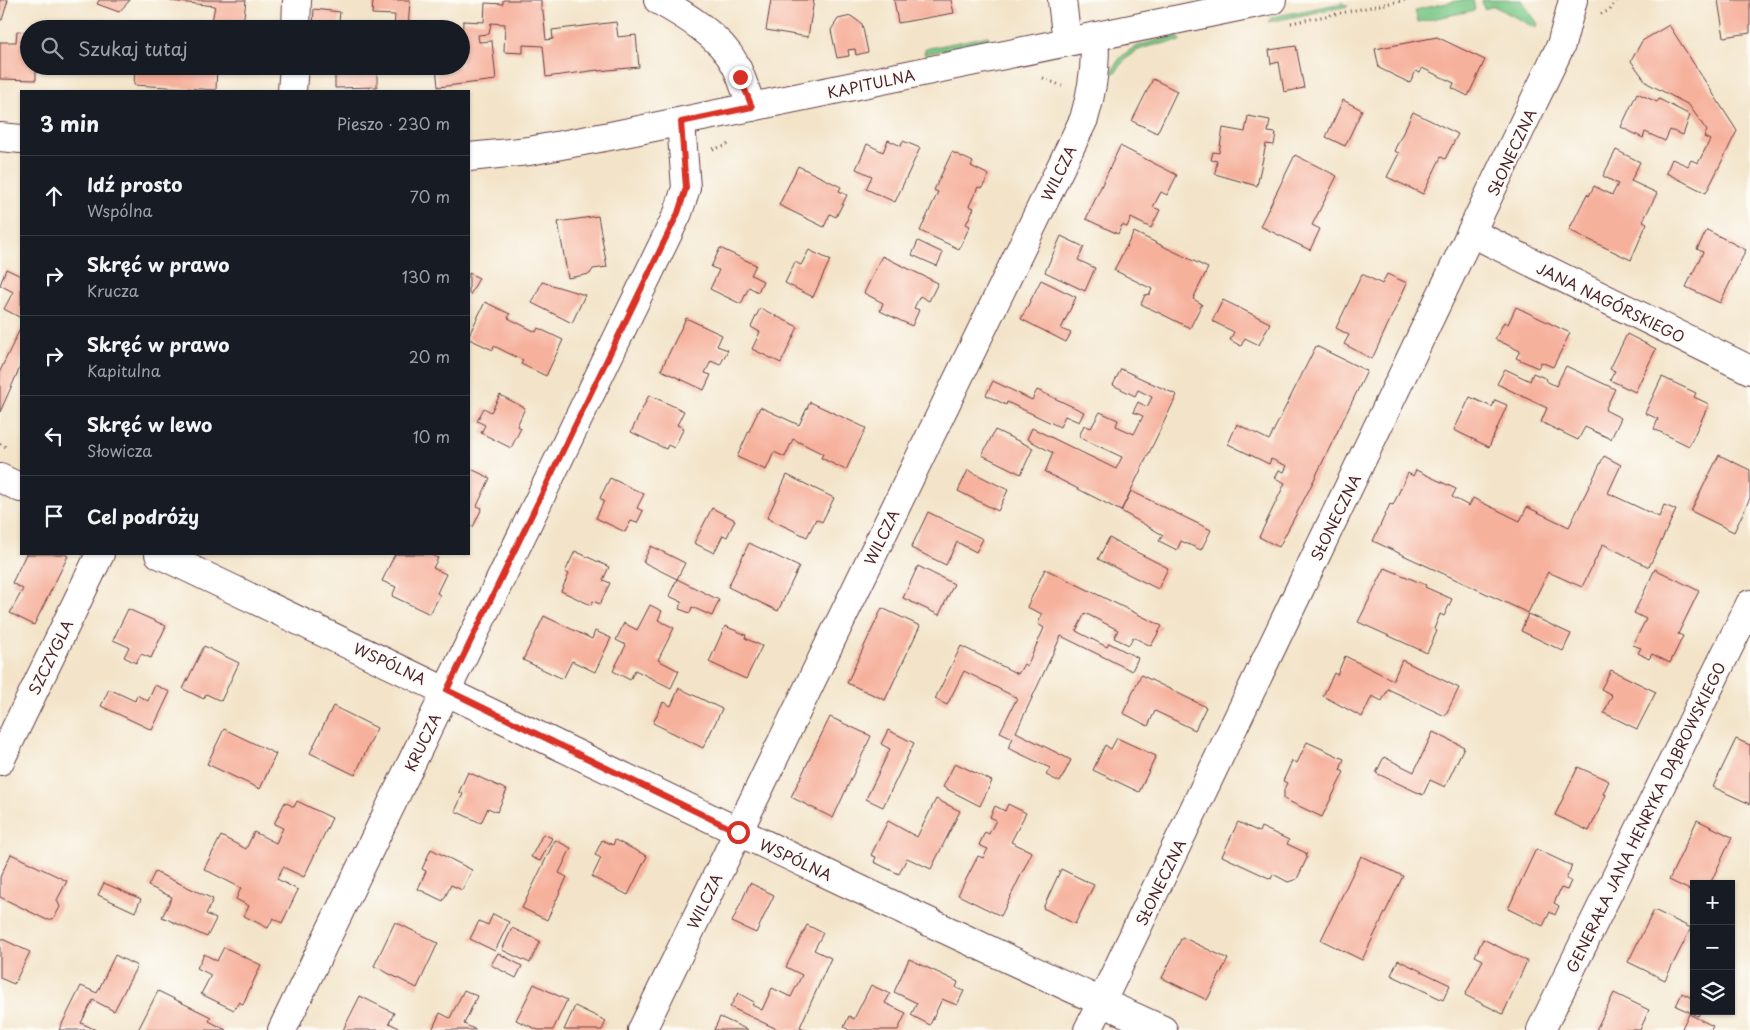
<!DOCTYPE html>
<html lang="pl">
<meta charset="utf-8">
<style>
body{margin:0;font-family:"Playpen Sans",sans-serif;background:#20242c;color:#f1f3f6}
.controls{position:absolute;right:15px;bottom:15px;display:grid;overflow:hidden;border-radius:0px;box-shadow:0 1px 4px #0004}
.controls button{width:45px;height:45px;display:grid;place-items:center;padding:0;border:0;border-bottom:1px solid #363941;background:#171b24;color:#f1f3f6;font:25px sans-serif}
.stop{position:absolute;width:15px;height:15px;margin:-11px;border:4px solid #d93025;border-radius:50%;background:#fff}
.stop.end{background:#d93025;border-color:#fff;box-shadow:0 1px 5px #0008}
.list{margin:0;padding:0;list-style:none}
h2{display:flex;justify-content:space-between;align-items:center;height:65px;margin:0;padding:0 20px;font-size:21px}
h2 small{font-size:16px;font-weight:400;color:#9ea1a6}
.list li{display:grid;grid-template-columns:32px 1fr auto;gap:15px;align-items:center;box-sizing:border-box;height:80px;padding:0 20px;border-top:1px solid #363941}
.list b{display:block;font-size:19px;white-space:nowrap}
.list p{margin:0;font-size:16px;white-space:nowrap;color:#9ea1a6}
.list em{font-size:16px;font-style:normal;color:#9ea1a6}
.icon{flex:none;width:28px;height:28px;fill:none;stroke:currentColor;stroke-width:2;stroke-linecap:round;stroke-linejoin:round}
.map{position:relative;flex:none;width:1750px;height:1030px;overflow:hidden}
.search{position:absolute;background:#171b24;box-shadow:0 1px 4px #0004;left:20px;top:20px;width:450px;height:55px;display:flex;align-items:center;gap:12px;box-sizing:border-box;padding:0 18px;border-radius:28px;color:#9ea1a6;font-size:19px}
.panel{position:absolute;background:#171b24;box-shadow:0 1px 4px #0004;left:20px;top:90px;width:450px;height:465px;border-radius:0px}
.map>svg:first-child{display:block}
.green{fill:#7bc989;stroke:#62745a}
.building{fill:#f6b19c}
.lines{fill:none;stroke-linecap:round;stroke-linejoin:round}
.minor-casing{stroke:#633d43;stroke-width:30}
.tertiary-casing{stroke:#633d43;stroke-width:30}
.path{stroke:#633d43;stroke-width:3;stroke-dasharray:1 4;stroke-linecap:butt}
.minor{stroke:#fff;stroke-width:28}
.tertiary{stroke:#fff;stroke-width:28}
.route{stroke:#d93025;stroke-width:6}
.labels{text-anchor:middle;dominant-baseline:central;stroke-width:4.5;stroke-linejoin:round;paint-order:stroke}
.street-label{font-size:15px;fill:#4a1f2b;stroke:#fdfcf7}
</style>
<div class="map">
<svg width="1750" height="1030" viewBox="0 0 1750 1030">
<rect width="100%" height="100%" fill="#fdfcf7"/>
<filter id="ink" filterUnits="userSpaceOnUse"><feTurbulence type="fractalNoise" baseFrequency=".02" numOctaves="2"/><feDisplacementMap in="SourceGraphic" scale="10" xChannelSelector="R" yChannelSelector="G"/><feConvolveMatrix kernelMatrix="1 2 1 2 8 2 1 2 1" color-interpolation-filters="sRGB"/></filter>
<filter id="wash" filterUnits="userSpaceOnUse"><feTurbulence type="fractalNoise" baseFrequency=".0096" numOctaves="4" result="noise"/><feDisplacementMap in="SourceGraphic" scale="20" xChannelSelector="R" yChannelSelector="G"/><feGaussianBlur stdDeviation="1.12" result="paint"/><feColorMatrix in="noise" values="0 0 0 0 0 0 0 0 0 0 0 0 0 0 0 0 0 1.4 0 .05"/><feComposite in="paint" operator="in"/></filter>
<g filter="url(#wash)">
<rect width="100%" height="100%" fill="#f3e4c9"/>
<!-- green -->
<g class="green">
<path d="M1461 0H1473L1475 10 1418 22 1415 10Z"/>
<path d="M1482 0H1521L1538 24 1536 28 1494 6 1484 9Z"/>
<path d="M1342 3 1348 6 1268 22 1272 17Z"/>
<path d="M988 36 992 40 924 54 925 49Z"/>
<path d="M1177 36 1181 41C1152 46 1133 44 1116 72L1112 73C1121 44 1152 42 1177 36Z"/>
</g>
<g id="blocks">
<!-- building -->
<g class="building">
<path d="M0 0H8L2 20H0Z"/>
<path d="M99 0H130L119 12 97 4Z"/>
<path d="M170 0H246L243 25 212 21 215 6 170 1Z"/>
<path d="M373 0H410L408 29H394L395 15 372 14Z"/>
<path d="M503 0H541V10L543 11 546 40 553 39 552 30 616 22 618 37 636 35 639 67 598 71V70L546 77 543 46 523 45V53L504 52 505 24 491 23 489 34 478 35 479 42 492 41 496 80 438 87 436 66H461L463 21 484 22 485 3 503 4Z"/>
<path d="M771 0H814L808 37 766 30Z"/>
<path d="M894 0H951L954 13 898 23Z"/>
<path d="M1718 0H1750V33L1724 37Z"/>
<path d="M314 9 340 12 338 29 313 26Z"/>
<path d="M851 16 862 24 868 52 856 55 855 49 848 50 849 56 837 58 831 30 838 19Z"/>
<path d="M1669 25 1737 131 1706 193 1666 173 1672 159 1688 166 1691 160 1698 163 1710 140 1704 137 1707 131 1689 105 1647 83 1631 61 1642 41Z"/>
<path d="M17 31 29 32V66H36V80L0 79V42H16Z"/>
<path d="M1437 37 1485 60 1468 96 1452 88 1454 83 1422 68 1420 73 1416 71 1410 83 1379 68 1375 49Z"/>
<path d="M1296 46 1304 88 1284 92 1279 62 1271 64 1269 50Z"/>
<path d="M135 66H217L216 90 134 85Z"/>
<path d="M335 66H377V87L335 88Z"/>
<path d="M1153 79 1177 91 1157 133 1132 121Z"/>
<path d="M1637 93 1657 102 1659 99 1690 115 1683 135 1670 130 1665 141 1645 132 1643 138 1621 127Z"/>
<path d="M1343 100 1362 110 1345 146 1326 137Z"/>
<path d="M1413 112 1458 134 1445 159 1441 157 1423 194 1387 177 1399 153 1394 151Z"/>
<path d="M1248 116 1270 120 1268 132 1276 133 1274 145 1266 144 1257 186 1215 174 1217 161 1211 160 1213 152 1219 153 1223 128 1245 132Z"/>
<path d="M888 140 901 146 903 141 920 148 895 202 866 189 872 176 856 169 867 144 883 152Z"/>
<path d="M1120 146 1177 175 1167 195 1161 192 1153 207 1160 210 1151 228 1131 218 1127 227 1122 225 1118 234 1086 219Z"/>
<path d="M1616 150 1640 162 1631 181 1657 193 1643 221 1647 223 1631 260 1569 230 1587 194 1589 196 1594 186 1612 195 1618 184 1603 176Z"/>
<path d="M952 152 973 162 971 166 989 175 982 188 978 187 969 206 974 208 966 224 970 226 959 249 920 231 938 192 934 190Z"/>
<path d="M1295 155 1337 176 1312 225 1320 229 1310 250 1260 226Z"/>
<path d="M798 166 841 187 839 191 847 195 836 217 830 214 824 227 779 205Z"/>
<path d="M598 216 607 267 593 269 590 274 568 278 558 222Z"/>
<path d="M1707 230 1746 250 1720 303 1686 287 1703 252 1697 249Z"/>
<path d="M1134 232 1208 268 1193 299 1202 304 1190 328 1141 304 1145 295 1150 294 1152 289 1114 270Z"/>
<path d="M1061 236 1084 247 1078 260 1095 268 1085 291 1045 272Z"/>
<path d="M918 241 943 253 937 266 912 255Z"/>
<path d="M720 248 756 265 751 275 763 281 758 292 749 287 741 304 710 289 719 270 711 267Z"/>
<path d="M809 250 830 260 813 297 785 283 795 262 801 265Z"/>
<path d="M882 256 938 283 929 301 920 296 914 308 919 310 912 326 880 311 883 303 864 293Z"/>
<path d="M6 269 21 276V318L4 309 13 292 0 285Z"/>
<path d="M469 273 479 278 470 295 469 294Z"/>
<path d="M1362 274 1382 284 1387 274 1407 283 1372 359 1344 344 1349 335 1336 328Z"/>
<path d="M1041 280 1076 297 1061 329 1071 333 1066 342 1021 319Z"/>
<path d="M542 282 585 295 572 323 532 303Z"/>
<path d="M1223 300 1270 323 1259 345 1245 338 1241 346 1230 340 1234 332 1212 321Z"/>
<path d="M485 302 510 314 508 318 536 332 538 328 563 340 546 376 521 364 523 360 508 353 494 346 493 350 469 339V335Z"/>
<path d="M1516 307 1570 333 1553 367 1541 362 1538 368 1516 358 1520 351 1495 339 1504 322 1508 324Z"/>
<path d="M760 308 798 327 781 363 752 349 760 332 751 327Z"/>
<path d="M686 318 722 335 717 346 728 350 720 365 711 361 705 373 711 375 704 390 661 370Z"/>
<path d="M21 327V365L0 412V371Z"/>
<path d="M1627 334 1656 349 1635 392 1610 380 1615 371 1610 369Z"/>
<path d="M1316 346 1367 371 1310 488 1279 547 1259 537 1285 483 1275 478 1279 470 1284 472 1287 466 1271 459 1269 464 1228 444 1237 424 1269 440Z"/>
<path d="M1566 366 1615 389 1605 410 1621 418 1611 439 1585 427 1578 440 1541 422 1547 408 1497 384 1505 369 1530 381 1533 373 1547 379 1546 381 1556 386Z"/>
<path d="M1121 369 1177 395 1121 511 1045 472 1053 453 1027 439 1032 428 1116 469 1122 457 1079 437 1084 425 1091 428 1100 412 1118 420 1116 426 1134 434 1143 416 1133 412 1138 402 1147 407 1152 397 1138 390 1135 396 1113 385Z"/>
<path d="M1662 377 1696 393 1694 397 1709 404 1689 446 1654 429 1658 419 1645 413Z"/>
<path d="M993 381 1032 400 1037 390 1084 412 1079 422 1065 416 1060 427 1007 402 1006 405 986 395Z"/>
<path d="M500 395 525 408 517 426 521 428 511 448 481 433 485 425 477 421 484 408 491 412Z"/>
<path d="M649 395 684 411 677 425 684 428 674 448 668 445 666 449 631 432Z"/>
<path d="M1470 397 1492 407 1495 400 1507 405 1489 447 1454 430Z"/>
<path d="M810 402 866 428 846 470 821 458 823 454 793 439 785 457 774 452 766 470 737 457 760 407 799 425Z"/>
<path d="M995 430 1033 448 1021 474 982 455Z"/>
<path d="M1719 455 1750 470V498L1734 532 1691 511Z"/>
<path d="M1604 456 1621 465 1608 493 1659 517 1664 505 1676 510 1649 567 1603 544 1582 587 1548 572 1528 613 1373 541 1390 504 1393 505 1408 473 1413 476 1416 470 1456 489 1452 497 1469 506 1473 498 1520 521 1527 507 1569 527Z"/>
<path d="M469 468 490 478 477 506 482 508 473 527 469 525Z"/>
<path d="M968 470 1008 490 998 511 958 491Z"/>
<path d="M787 475 834 498 822 522 816 519 807 537 767 518Z"/>
<path d="M610 478 644 494 637 508 643 511 637 523 631 521 625 532 596 518 604 501 600 498Z"/>
<path d="M1131 491 1211 530 1201 550 1181 541 1177 550 1159 541 1163 535 1121 511Z"/>
<path d="M712 508 735 520 727 537 723 535 714 553 694 543Z"/>
<path d="M928 512 983 539 976 552 957 542 946 565 911 548Z"/>
<path d="M1109 538 1168 568 1158 589 1098 559Z"/>
<path d="M749 543 799 567 778 611 728 587Z"/>
<path d="M651 546 685 563 677 579 643 562Z"/>
<path d="M575 551 609 567 603 580 610 583 600 604 593 601 591 605 561 591 569 574 565 572Z"/>
<path d="M26 554H64L68 556 34 625 10 613 23 589 12 583Z"/>
<path d="M395 554H429L438 558 433 568 446 574 437 593 440 595 430 614 392 596 396 587 382 581Z"/>
<path d="M918 566 954 584 939 615 903 598Z"/>
<path d="M1385 568 1426 585 1425 587 1452 599 1444 616 1440 614 1434 629 1437 631 1427 653 1358 622Z"/>
<path d="M1045 569 1162 626 1151 646 1133 637 1129 645 1114 638 1118 630 1085 613 1076 631 1107 647 1109 643 1138 658 1132 671 1061 636 1016 732 1071 760 1060 782 1046 775 1050 768 1008 748 1013 738 1000 732 1017 698 964 671 947 705 935 699 961 646 1018 674 1024 664 1027 666 1044 628 1038 624 1042 614 1027 607Z"/>
<path d="M1655 569 1699 591 1678 634 1683 636 1670 663 1652 654 1649 659 1638 653 1641 648 1633 645 1646 619 1634 613Z"/>
<path d="M677 579 719 600 712 616 692 607 690 613 679 609 682 602 669 596Z"/>
<path d="M650 605 662 611 658 620 674 628 658 660 679 671 671 688 635 670 630 680 613 671 626 645 616 640 624 623 637 630Z"/>
<path d="M882 608 920 626 885 700 847 683Z"/>
<path d="M128 609 166 626 151 658 141 654 136 663 124 657 129 647 113 640Z"/>
<path d="M1528 614 1571 634 1563 651 1521 631Z"/>
<path d="M544 616 592 639 595 631 611 638 595 672 572 661 563 679 523 660Z"/>
<path d="M725 626 746 635 745 638 762 646 746 679 709 662Z"/>
<path d="M204 646 239 663 221 701 206 694 204 699 183 689Z"/>
<path d="M1345 656 1393 680 1402 660 1459 688 1445 716 1388 689 1382 701 1372 696 1362 717 1323 696 1334 673 1337 675Z"/>
<path d="M1611 670 1656 692 1637 729 1604 713 1612 695 1601 689Z"/>
<path d="M1141 675 1206 707 1195 730 1155 711 1148 726 1123 713Z"/>
<path d="M155 685 170 692 152 730 101 706 109 689 135 701 137 695 148 701Z"/>
<path d="M679 688 722 709 703 748 653 723 663 702 671 706Z"/>
<path d="M333 706 377 728 355 775 310 753Z"/>
<path d="M830 717 871 736 833 818 791 797Z"/>
<path d="M224 729 276 754 260 789 207 764Z"/>
<path d="M888 730 914 743 883 807 866 799 890 749 881 744Z"/>
<path d="M1433 732 1464 747 1445 787 1430 780 1423 795 1376 773 1384 757 1414 772Z"/>
<path d="M1117 738 1156 756 1139 792 1093 770 1105 745 1111 749Z"/>
<path d="M1736 739 1750 745V804L1713 787Z"/>
<path d="M1307 742 1344 759 1340 770 1344 772 1322 817 1284 799V789L1287 783 1283 781 1292 761 1297 763Z"/>
<path d="M955 763 992 781 980 806 943 787Z"/>
<path d="M1578 767 1609 781 1603 794 1606 795 1589 831 1555 815Z"/>
<path d="M468 772 507 790 497 812 488 808 481 823 455 811 463 794 459 792Z"/>
<path d="M936 799 960 811 931 869 907 858 899 874 874 862 876 857 871 855 888 821 917 837Z"/>
<path d="M297 801 332 818 304 877 283 867 277 879 298 890 282 923 273 918 268 928 244 916 249 906 236 899 241 888 204 869 221 836 246 849 254 832 276 843 283 828 274 824 285 802 294 807Z"/>
<path d="M1008 804 1026 813 1011 842 1032 852 1001 916 958 895 978 856 983 858 988 849 979 845 985 832 989 834 996 820 990 817 995 806 1005 811Z"/>
<path d="M1697 820 1732 837 1710 884H1694V892L1669 880Z"/>
<path d="M1238 822 1259 832 1261 827 1289 840 1287 844 1306 853 1307 858 1297 879 1288 882 1273 874 1271 879 1222 856Z"/>
<path d="M543 834 552 838 540 861 531 857Z"/>
<path d="M555 840 571 848 559 873 567 877 547 920 522 908Z"/>
<path d="M602 840 613 845 615 840 647 856 628 895 592 877 601 858 595 855Z"/>
<path d="M431 849 472 870 462 890 451 885 443 901 418 889 426 871 422 869Z"/>
<path d="M1536 849 1572 866 1566 879 1571 881 1567 890 1561 888 1554 903 1559 906 1555 915 1550 912 1543 926 1508 909Z"/>
<path d="M11 854 67 881 57 900 60 907 54 918 47 920 0 897V877Z"/>
<path d="M1361 856 1403 876 1362 960 1321 940Z"/>
<path d="M1061 869 1094 885 1075 924 1043 908Z"/>
<path d="M155 872 213 899 206 914 216 919 207 937 162 917 172 897 148 886Z"/>
<path d="M104 883 141 899 135 912 98 895Z"/>
<path d="M750 883 774 895 756 933 732 922Z"/>
<path d="M1654 910 1691 928 1665 980 1628 962Z"/>
<path d="M493 914 509 922 495 951 470 939 479 921 488 925Z"/>
<path d="M395 922 438 943 417 988 374 966Z"/>
<path d="M807 925 823 933 814 950 831 958 800 1027 807 1030H779L730 1007 738 993 754 1002 752 1005 762 1010 772 988 791 997 802 975 786 967Z"/>
<path d="M512 928 540 941 530 963 502 950Z"/>
<path d="M1182 937 1228 959 1207 1000 1162 978Z"/>
<path d="M0 938 30 952 14 984 0 978Z"/>
<path d="M1483 939 1527 961 1503 1014 1465 995 1483 960 1475 956Z"/>
<path d="M224 947 261 965 243 1004 239 1002 234 1010 201 994 211 975 197 968 204 954 217 961Z"/>
<path d="M498 953 522 966 516 978 491 965Z"/>
<path d="M115 955 137 966 114 1011 93 1000 81 1023 96 1030H59L81 986 97 993Z"/>
<path d="M909 959 958 982 956 988 964 991 957 1005 942 999 930 1025 911 1015 917 1003 894 992Z"/>
<path d="M1398 960 1450 985 1443 1000 1391 975Z"/>
<path d="M534 984 567 1000 553 1030H538L516 1020Z"/>
<path d="M871 985 890 994 885 1003 906 1013 898 1030H849L844 1027 849 1016 854 1019Z"/>
<path d="M464 990 477 996 464 1024 476 1030H432L440 1013 450 1018Z"/>
<path d="M158 991 211 1017 209 1021 226 1030H138Z"/>
<path d="M1614 993 1649 1010 1640 1030H1596Z"/>
<path d="M1682 993 1694 999V1011H1701L1698 1016 1676 1006Z"/>
<path d="M360 996 394 1013 389 1023 399 1028 398 1030H343Z"/>
<path d="M575 1006 606 1021 602 1030H564Z"/>
<path d="M1689 1014 1713 1026 1711 1030H1686L1682 1028Z"/>
<path d="M720 1017 748 1030H714Z"/>
</g>
</g>
</g>
<g filter="url(#ink)">
<use href="#blocks" fill-opacity="0" stroke="#633d43" stroke-width="1"/>
<g class="lines">
<!-- minor casing -->
<g class="minor-casing">
<g id="minor">
<path d="M658 0C685 15 720 36 735 64 742 77 746 93 752 107"/>
<path d="M1062 0 1067 42"/>
<path d="M296 29 297 0"/>
<path d="M292 91 294 66"/>
<path d="M1472 233 1750 370"/>
<path d="M0 478 21 488"/>
<path d="M159 554C494 713 826 877 1163 1030"/>
<path d="M0 761 100 554"/>
<path d="M282 1030 678 213 686 188 681 122"/>
<path d="M642 1030 1084 119C1092 92 1097 65 1094 37"/>
<path d="M1088 1030 1561 45 1573 0"/>
<path d="M1541 1030 1750 604"/>
</g>
</g>
<!-- tertiary casing -->
<g class="tertiary-casing">
<g id="tertiary">
<path d="M0 137 21 139"/>
<path d="M469 157 529 151 610 136 1272 0"/>
</g>
</g>
<!-- path -->
<g class="path">
<path d="M1601 14 1610 10 1616 0"/>
<path d="M1291 23 1405 0"/>
<path d="M1043 78 1062 86"/>
<path d="M713 149 726 146 730 142"/>
<path d="M0 444 8 448"/>
</g>
<!-- minor -->
<use href="#minor" class="minor"/>
<!-- tertiary -->
<use href="#tertiary" class="tertiary"/>
</g>
</g>
<g class="lines" filter="url(#ink)">
<!-- route -->
<path class="route" d="M738 832 447 690 678 213 686 188 681 122 752 107 740 77"/>
</g>
<g class="labels">
<!-- street labels -->
<g class="street-label">
<text transform="translate(871 83) rotate(-12)">KAPITULNA</text>
<text transform="translate(1511 152) rotate(-65)">SŁONECZNA</text>
<text transform="translate(1058 173) rotate(-64)">WILCZA</text>
<text transform="translate(1611 302) rotate(26)">JANA NAGÓRSKIEGO</text>
<text transform="translate(1335 517) rotate(-64)">SŁONECZNA</text>
<text transform="translate(881 537) rotate(-64)">WILCZA</text>
<text transform="translate(50 657) rotate(-64)">SZCZYGLA</text>
<text transform="translate(390 663) rotate(25)">WSPÓLNA</text>
<text transform="translate(422 742) rotate(-64)">KRUCZA</text>
<text transform="translate(1645 817) rotate(-64)">GENERAŁA JANA HENRYKA DĄBROWSKIEGO</text>
<text transform="translate(796 859) rotate(25)">WSPÓLNA</text>
<text transform="translate(1160 882) rotate(-64)">SŁONECZNA</text>
<text transform="translate(704 901) rotate(-64)">WILCZA</text>
</g>
</g>
</svg>
<div class="controls">
<button>+</button>
<button>−</button>
<button><svg class="icon" aria-label="layers" viewBox="0 0 24 24"><path d="M12 4l9 5-9 5-9-5zM3 14l9 5 9-5"/></svg></button>
</div>
<div class="stop" style="left:738px;top:832px"></div>
<div class="stop end" style="left:740px;top:77px"></div>
<div class="search"><svg class="icon" aria-label="search" viewBox="0 0 24 24"><circle cx="10" cy="10" r="6"/><path d="M15 15l6 6"/></svg>Szukaj tutaj</div>
<section class="panel">
<h2>3 min<small>Pieszo · 230 m</small></h2>
<ul class="list">
<li><svg class="icon" aria-label="ahead" viewBox="0 0 24 24"><path d="M12 20V5M6 11l6-6 6 6"/></svg><div><b>Idź prosto</b><p>Wspólna</p></div><em>70 m</em></li>
<li><svg class="icon" aria-label="right" viewBox="0 0 24 24"><path d="M7 20v-9h11M14 6l5 5-5 5"/></svg><div><b>Skręć w prawo</b><p>Krucza</p></div><em>130 m</em></li>
<li><svg class="icon" aria-label="right" viewBox="0 0 24 24"><path d="M7 20v-9h11M14 6l5 5-5 5"/></svg><div><b>Skręć w prawo</b><p>Kapitulna</p></div><em>20 m</em></li>
<li><svg class="icon" aria-label="left" viewBox="0 0 24 24"><path d="M17 20v-9H6M10 6l-5 5 5 5"/></svg><div><b>Skręć w lewo</b><p>Słowicza</p></div><em>10 m</em></li>
<li><svg class="icon" aria-label="arrive" viewBox="0 0 24 24"><path d="M6 21V4h12l-3 4 3 4H6"/></svg><div><b>Cel podróży</b></div></li>
</ul>
</section>
</div>
